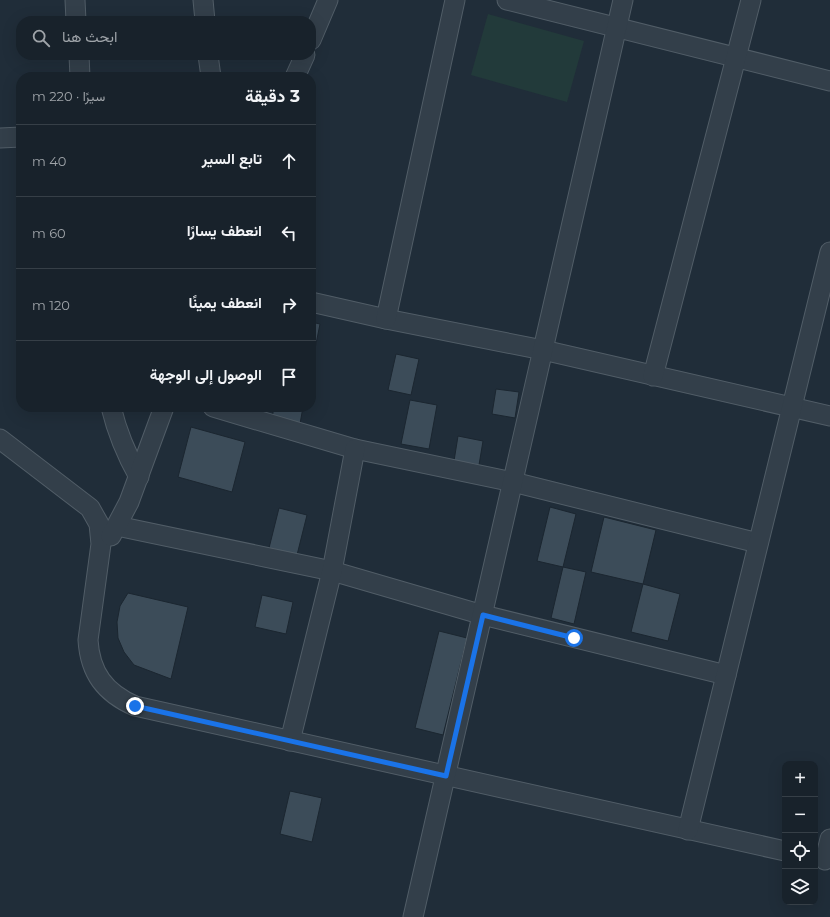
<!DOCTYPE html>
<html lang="ar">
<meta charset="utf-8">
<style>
body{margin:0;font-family:Montserrat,Vazirmatn,sans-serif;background:#252f37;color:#f1f3f6;direction:rtl}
.controls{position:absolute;right:12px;bottom:12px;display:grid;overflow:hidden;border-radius:8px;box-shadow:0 4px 16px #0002}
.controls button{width:36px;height:36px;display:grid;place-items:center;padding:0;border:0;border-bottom:1px solid #363f47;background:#18222b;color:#f1f3f6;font:20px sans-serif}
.stop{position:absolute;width:12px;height:12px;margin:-9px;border:3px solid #1a73e8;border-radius:50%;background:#fff}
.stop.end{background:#1a73e8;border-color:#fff;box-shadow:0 1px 4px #0008}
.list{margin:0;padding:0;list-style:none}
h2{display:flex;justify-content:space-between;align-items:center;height:52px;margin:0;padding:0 16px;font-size:17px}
h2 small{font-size:13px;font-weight:400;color:#9fa4a9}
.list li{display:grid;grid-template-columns:26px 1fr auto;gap:12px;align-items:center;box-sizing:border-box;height:72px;padding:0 16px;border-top:1px solid #363f47}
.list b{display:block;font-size:15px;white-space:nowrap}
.list em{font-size:13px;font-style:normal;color:#9fa4a9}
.icon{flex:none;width:22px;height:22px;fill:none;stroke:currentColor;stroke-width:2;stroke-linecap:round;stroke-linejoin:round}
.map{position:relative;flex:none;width:830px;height:917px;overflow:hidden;direction:ltr}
.search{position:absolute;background:#18222b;box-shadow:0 4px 16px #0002;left:16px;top:16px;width:300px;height:44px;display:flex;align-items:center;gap:10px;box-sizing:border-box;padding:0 14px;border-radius:16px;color:#9fa4a9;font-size:15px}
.panel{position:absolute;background:#18222b;box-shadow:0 4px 16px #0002;left:16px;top:72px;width:300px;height:340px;border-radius:16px;direction:rtl}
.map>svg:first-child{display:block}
.green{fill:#223a3a}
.building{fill:#3c4c59;stroke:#1b2630}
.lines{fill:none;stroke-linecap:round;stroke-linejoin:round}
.minor-casing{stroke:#515d67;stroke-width:21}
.minor{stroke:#333f4a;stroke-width:19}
.route{stroke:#1a73e8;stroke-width:5}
</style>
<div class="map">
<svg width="830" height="917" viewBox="0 0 830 917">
<rect width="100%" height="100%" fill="#202d39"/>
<!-- green -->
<path class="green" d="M488 14 584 41 567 102 471 75Z"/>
<!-- building -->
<g class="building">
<path d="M311 322 320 324 311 369Z"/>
<path d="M396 354 419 359 411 395 388 390Z"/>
<path d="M496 389 519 392 515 418 492 414Z"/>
<path d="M410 400 437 405 429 449 401 444Z"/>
<path d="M274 407H303L300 424 272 418Z"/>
<path d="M191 427 245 442 232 492 178 477Z"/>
<path d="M458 436 483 441 479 465 454 461Z"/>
<path d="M550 507 576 514 563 567 537 561Z"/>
<path d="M279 508 307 515 297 555 269 548Z"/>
<path d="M604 517 656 530 643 584 591 572Z"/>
<path d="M563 567 586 572 574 624 551 618Z"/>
<path d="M643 584 680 594 668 641 631 632Z"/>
<path d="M128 593 188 607 171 679 134 665 124 652 118 638 117 622 120 606Z"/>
<path d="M262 595 293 602 286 634 255 627Z"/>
<path d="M439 631 467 638 443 735 415 728Z"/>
<path d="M290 791 322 798 312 842 280 834Z"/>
</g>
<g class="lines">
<!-- minor casing -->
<g class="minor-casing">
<g id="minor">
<path d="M75 0 76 21"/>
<path d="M203 0 205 21"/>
<path d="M507 0 830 81"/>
<path d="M311 40 328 0"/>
<path d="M79 55 80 77"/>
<path d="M208 55 211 77"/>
<path d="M295 77 305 55"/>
<path d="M0 138 21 137"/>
<path d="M311 302 386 319 543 350 830 416"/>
<path d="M386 319 455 0"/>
<path d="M653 376 751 0"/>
<path d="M111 407C117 432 126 454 139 477"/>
<path d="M213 407 355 449 513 482 758 543"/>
<path d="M0 439 90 508 99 524 101 544 88 640C90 673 105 693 135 706L785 851"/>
<path d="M117 526 332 571 483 615 726 675"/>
<path d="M111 536 129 502 164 407"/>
<path d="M290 741 332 571 355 449"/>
<path d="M688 830 830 252"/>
<path d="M825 860 830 839"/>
<path d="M413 917 623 0"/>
</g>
</g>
<!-- minor -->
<use href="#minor" class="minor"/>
</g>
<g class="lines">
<!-- route -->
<path class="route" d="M135 706 446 776 483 615 574 638"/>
</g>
</svg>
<div class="controls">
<button>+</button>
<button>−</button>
<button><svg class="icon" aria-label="locate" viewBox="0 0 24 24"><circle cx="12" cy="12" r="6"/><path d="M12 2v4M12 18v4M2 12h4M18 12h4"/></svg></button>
<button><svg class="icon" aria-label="layers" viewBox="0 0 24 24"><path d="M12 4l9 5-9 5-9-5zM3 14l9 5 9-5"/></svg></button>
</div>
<div class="stop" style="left:574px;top:638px"></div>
<div class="stop end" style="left:135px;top:706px"></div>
<div class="search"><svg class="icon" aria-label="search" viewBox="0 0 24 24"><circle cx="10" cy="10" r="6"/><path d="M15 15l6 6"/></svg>ابحث هنا</div>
<section class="panel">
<h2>3 دقيقة<small>سيرًا · 220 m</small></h2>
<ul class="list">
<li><svg class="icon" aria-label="ahead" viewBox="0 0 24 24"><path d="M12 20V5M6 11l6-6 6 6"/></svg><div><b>تابع السير</b></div><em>40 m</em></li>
<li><svg class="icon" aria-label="left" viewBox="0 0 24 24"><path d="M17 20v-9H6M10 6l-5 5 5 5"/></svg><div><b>انعطف يسارًا</b></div><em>60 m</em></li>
<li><svg class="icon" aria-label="right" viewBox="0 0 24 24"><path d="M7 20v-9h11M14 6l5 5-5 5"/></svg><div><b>انعطف يمينًا</b></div><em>120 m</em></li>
<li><svg class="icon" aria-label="arrive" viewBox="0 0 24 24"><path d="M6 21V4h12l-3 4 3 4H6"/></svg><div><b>الوصول إلى الوجهة</b></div></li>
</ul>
</section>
</div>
